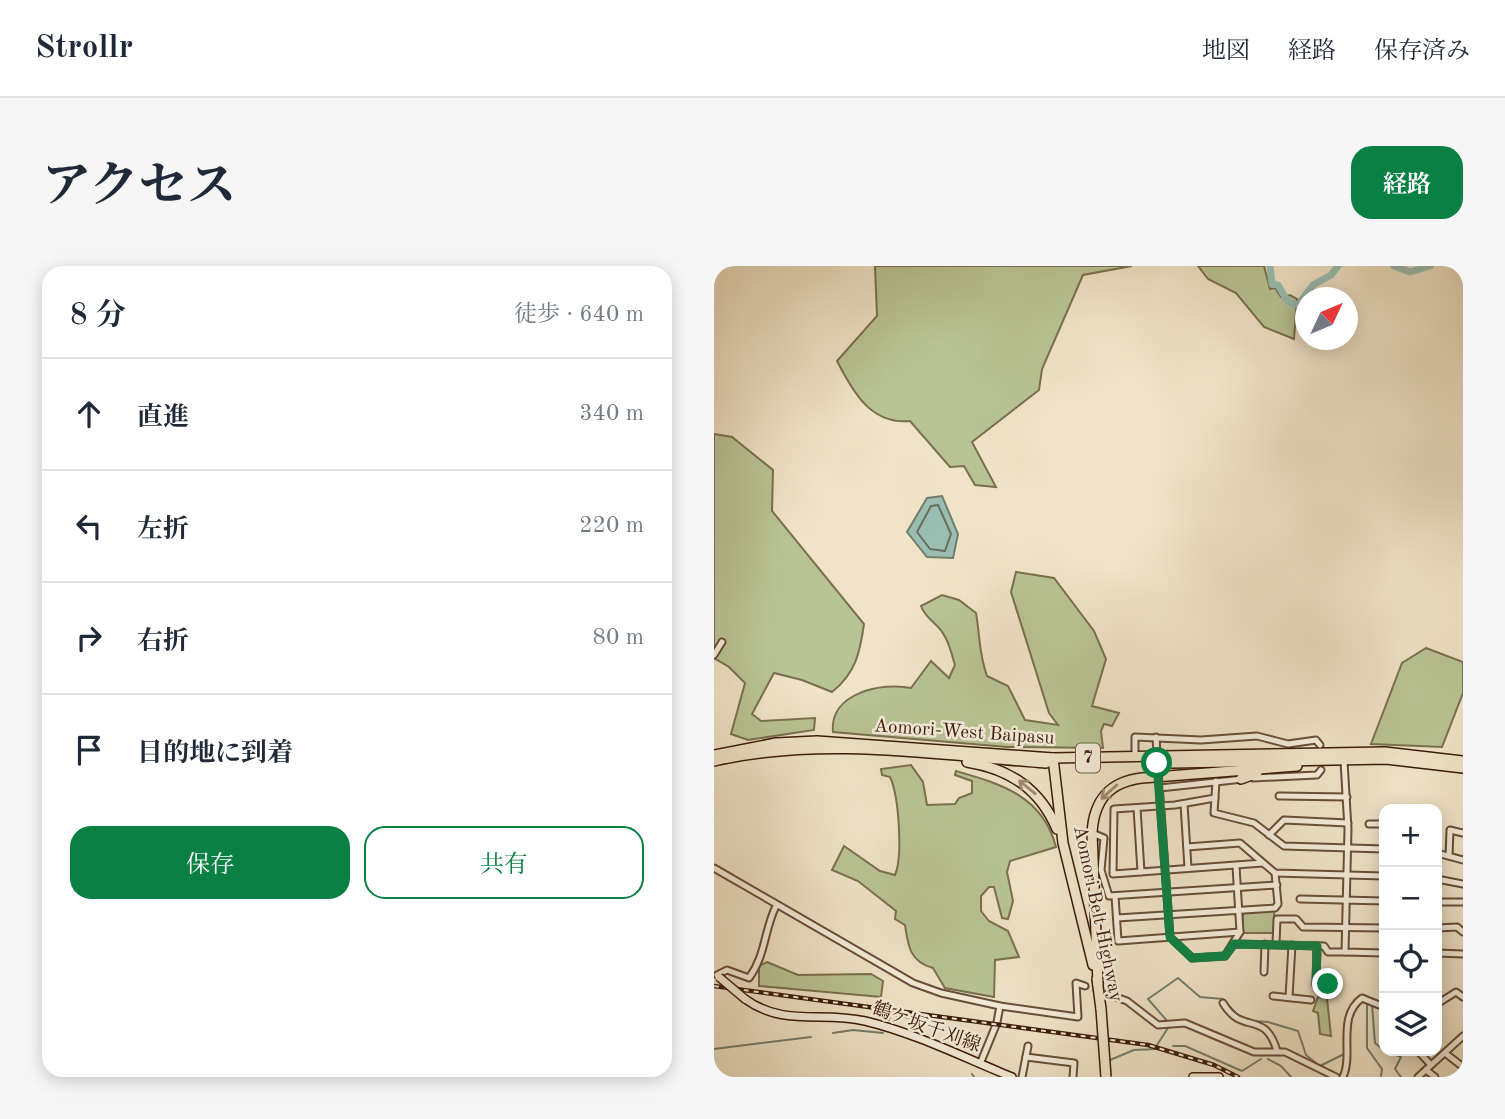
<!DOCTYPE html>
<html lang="ja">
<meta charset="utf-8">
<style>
body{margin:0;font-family:"Old Standard TT","Noto Serif JP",serif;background:#f6f6f7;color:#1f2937}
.controls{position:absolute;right:21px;bottom:21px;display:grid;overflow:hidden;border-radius:14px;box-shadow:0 4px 18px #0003}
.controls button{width:63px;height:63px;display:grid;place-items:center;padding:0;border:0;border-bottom:2px solid #e0e1e3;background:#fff;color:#1f2937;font:35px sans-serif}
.compass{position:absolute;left:581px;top:21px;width:63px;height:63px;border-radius:50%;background:#fff;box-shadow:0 4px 18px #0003;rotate:46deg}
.stop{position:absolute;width:21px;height:21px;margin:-16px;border:5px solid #0b8043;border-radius:50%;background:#fff}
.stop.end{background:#0b8043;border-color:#fff;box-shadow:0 2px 7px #0008}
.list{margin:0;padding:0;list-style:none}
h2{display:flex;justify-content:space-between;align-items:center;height:91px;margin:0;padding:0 28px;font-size:30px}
h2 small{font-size:23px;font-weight:400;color:#747a83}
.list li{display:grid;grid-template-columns:46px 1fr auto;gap:21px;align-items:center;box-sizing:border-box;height:112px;padding:0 28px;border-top:2px solid #e0e1e3}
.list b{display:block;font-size:26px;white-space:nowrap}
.list em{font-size:23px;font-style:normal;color:#747a83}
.actions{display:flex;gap:14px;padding:21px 28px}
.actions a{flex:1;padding:16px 0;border:2px solid #0b8043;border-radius:21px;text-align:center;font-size:24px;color:#0b8043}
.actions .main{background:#0b8043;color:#fff}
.icon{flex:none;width:38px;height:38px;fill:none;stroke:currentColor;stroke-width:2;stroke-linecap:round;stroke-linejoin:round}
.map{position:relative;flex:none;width:749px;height:811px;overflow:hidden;border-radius:21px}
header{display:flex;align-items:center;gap:42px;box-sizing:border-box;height:98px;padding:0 35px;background:#fff;border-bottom:2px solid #e0e1e3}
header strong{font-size:33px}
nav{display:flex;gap:38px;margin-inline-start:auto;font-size:24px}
.intro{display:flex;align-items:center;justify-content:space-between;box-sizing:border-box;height:168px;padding:0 42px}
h1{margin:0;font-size:49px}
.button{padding:18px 32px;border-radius:21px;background:#0b8043;color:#fff;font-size:24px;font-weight:700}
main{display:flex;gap:42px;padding:0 42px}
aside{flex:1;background:#fff;border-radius:21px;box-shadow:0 4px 18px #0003}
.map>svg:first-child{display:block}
.green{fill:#b9c496;stroke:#7a704e;stroke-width:2}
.water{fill:#9abfb3;stroke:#747d6e;stroke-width:2}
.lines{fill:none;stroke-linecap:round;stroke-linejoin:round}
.shore{stroke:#6a6d5c;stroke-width:2}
.stream{stroke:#747d6e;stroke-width:2}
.river{stroke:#9abfb3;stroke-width:7}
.minor-tunnel{stroke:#ccbca1;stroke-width:5;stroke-dasharray:5 2.5;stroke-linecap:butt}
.minor-casing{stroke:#684d36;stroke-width:9}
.secondary-casing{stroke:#3b1b06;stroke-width:10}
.trunk-casing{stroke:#3b1b06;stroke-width:12}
.minor{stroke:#f5eddb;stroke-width:5}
.secondary{stroke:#f5eddb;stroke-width:7}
.trunk{stroke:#f0e4c8;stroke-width:9}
.rail-casing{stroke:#3b1b06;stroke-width:4.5}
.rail{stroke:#f5eddb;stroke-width:2;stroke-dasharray:5;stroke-linecap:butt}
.minor-bridge-casing{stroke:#684d36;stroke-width:9;stroke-linecap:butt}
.secondary-bridge-casing{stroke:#3b1b06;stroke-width:10;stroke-linecap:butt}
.trunk-bridge-casing{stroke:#3b1b06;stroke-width:12;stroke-linecap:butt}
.minor-bridge{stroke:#f5eddb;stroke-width:5}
.secondary-bridge{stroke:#f5eddb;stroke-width:7}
.trunk-bridge{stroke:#f0e4c8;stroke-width:9}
.oneway{stroke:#9f8a71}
.route{stroke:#0b8043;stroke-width:9}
.labels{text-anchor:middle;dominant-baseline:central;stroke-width:5;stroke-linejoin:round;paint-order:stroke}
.shield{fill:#f5eddb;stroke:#735a46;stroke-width:2}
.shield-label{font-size:18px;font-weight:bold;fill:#3b1b06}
.street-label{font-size:19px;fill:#3b1b06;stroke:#f5eddb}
</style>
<header>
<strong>Strollr</strong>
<nav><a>地図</a><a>経路</a><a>保存済み</a></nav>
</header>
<div class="intro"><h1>アクセス</h1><a class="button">経路</a></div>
<main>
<aside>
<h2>8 分<small>徒歩 · 640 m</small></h2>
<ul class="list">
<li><svg class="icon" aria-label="ahead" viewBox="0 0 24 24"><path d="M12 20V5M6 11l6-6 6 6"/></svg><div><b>直進</b></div><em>340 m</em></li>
<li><svg class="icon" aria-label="left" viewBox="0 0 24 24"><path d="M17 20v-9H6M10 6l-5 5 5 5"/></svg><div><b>左折</b></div><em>220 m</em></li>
<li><svg class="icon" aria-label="right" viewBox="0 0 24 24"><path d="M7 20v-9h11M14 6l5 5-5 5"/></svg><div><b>右折</b></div><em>80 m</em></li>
<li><svg class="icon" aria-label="arrive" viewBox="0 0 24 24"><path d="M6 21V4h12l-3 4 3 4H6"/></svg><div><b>目的地に到着</b></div></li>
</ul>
<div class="actions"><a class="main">保存</a><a>共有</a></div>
</aside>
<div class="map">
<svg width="749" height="811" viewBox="0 0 749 811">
<rect width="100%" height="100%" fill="#f0e4c8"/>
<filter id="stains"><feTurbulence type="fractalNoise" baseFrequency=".00286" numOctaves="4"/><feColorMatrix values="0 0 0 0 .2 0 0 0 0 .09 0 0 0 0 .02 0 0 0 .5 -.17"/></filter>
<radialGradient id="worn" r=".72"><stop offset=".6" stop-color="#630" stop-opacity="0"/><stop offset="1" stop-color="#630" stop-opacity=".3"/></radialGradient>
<!-- green -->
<g class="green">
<path d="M161 0H418L369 9 328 103 325 124 258 176 282 221 261 219 250 200 236 201 196 155C157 159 139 126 123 95L163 50Z"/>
<path d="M484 0H550L556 23 561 22 567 31 576 29 583 33 580 73 550 61 522 27 494 13Z"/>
<path d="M0 168 18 171 59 204 58 245 150 358C146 386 142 407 118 426L88 414 60 407 38 448 47 455 101 452 100 464 34 474 17 468 31 417 15 401 0 392Z"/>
<path d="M302 306 340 312 380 365 392 393 378 440 405 447 398 460 390 458 387 465 389 482 293 481 119 466C115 427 168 416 197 422L217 395 235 412 241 399C237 386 234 372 225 362 218 354 211 351 207 340L228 329 245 334 262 347C266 370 265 389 273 410L294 420 311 454 344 459 335 447 297 326Z"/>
<path d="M712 382 749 396V427L728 481 657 478 688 397Z"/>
<path d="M197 499 209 516 213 539 241 538 245 532 258 527V515L241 509 242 505C287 518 329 530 342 581L296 595 293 606 299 635 294 653 288 652 280 621H275L267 630V645L275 655 294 665 305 691 281 694 280 731 231 722 219 702C196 696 194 680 191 659L181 653 182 645 144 615 118 604 130 580 166 605 181 609C189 591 185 530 176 511L168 509 167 503Z"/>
<path d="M560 644 561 667H528L529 646Z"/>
<path d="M53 696 84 709 157 708 169 715 167 731 45 720V700Z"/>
<path d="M604 731 613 732 617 770 606 768 604 747 599 745Z"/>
</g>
<!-- water -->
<path class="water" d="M228 230 244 268 239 292 213 291 193 266 213 232Z"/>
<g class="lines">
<!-- shore -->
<path class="shore" d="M224 239 237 268 231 285 216 283 203 266 217 240Z"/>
<!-- stream -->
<g class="stream">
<path d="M639 738 647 730"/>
<path d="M653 738V782L668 803 667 810"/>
<path d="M658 738 661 777 670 784"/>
<path d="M175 754 177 749 229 757 251 778 266 785"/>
<path d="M540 755 554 756 584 765 592 789 606 800 630 788V767"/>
<path d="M454 756 434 733 464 712 486 731 509 733 525 751"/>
<path d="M119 767 139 764 169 767"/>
<path d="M443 779 454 762"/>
<path d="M459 780H471L528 805 547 793"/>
<path d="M0 783 97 771"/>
<path d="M673 785 687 791 681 803 687 811"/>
<path d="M554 793 567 800 577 811"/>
<path d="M258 808 260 811"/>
<path d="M396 811V794L420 784 442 783"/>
</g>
<!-- river -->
<g class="river">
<path d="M556 0 558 18 564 19 574 36 584 39 599 19 617 9 624 0"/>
<path d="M680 0 696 6 716 0"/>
</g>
<!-- minor-tunnel -->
<path class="minor-tunnel" d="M371 720 393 728"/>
<!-- minor casing -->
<g class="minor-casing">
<g id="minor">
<path d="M0 389 8 376"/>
<path d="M442 471 444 505"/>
<path d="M421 491V471L487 474 543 470 574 478 602 474 606 479"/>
<path d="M630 495 634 563 631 686 670 687"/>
<path d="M539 512 603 509 607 504"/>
<path d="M502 515 500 547 540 557 570 580 670 583"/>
<path d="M445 518 456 671 478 692 511 690 526 666 522 600"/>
<path d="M446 522 529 513"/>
<path d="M565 530 633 531"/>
<path d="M501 532 461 539 400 543 399 608 549 597"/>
<path d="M470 538 474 602"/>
<path d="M423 542 427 606"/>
<path d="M655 558H670"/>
<path d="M378 567 390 572 387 604 395 630 563 619"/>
<path d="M555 569 570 554 634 557"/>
<path d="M473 581 526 577 561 607 670 610"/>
<path d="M723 587 749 594"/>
<path d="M735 590 736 564 749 567"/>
<path d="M0 602 199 717 227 727 286 740 364 751 362 717 371 720"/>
<path d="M723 613 749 618"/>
<path d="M401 630 404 675 526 666"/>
<path d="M586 633 670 635"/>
<path d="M723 636H749"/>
<path d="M403 652 561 642 564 638 561 607"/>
<path d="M723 662 743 661 749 666"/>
<path d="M520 678 610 680 614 686H631"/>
<path d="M562 678 563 653H582L589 661 670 662"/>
<path d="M603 680 602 718H614"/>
<path d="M723 687 749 688"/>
<path d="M550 706 551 678"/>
<path d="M3 709 13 704 35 712C52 689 50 664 62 640"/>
<path d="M393 728 413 735 444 759 471 757 540 786H571L622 811"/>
<path d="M559 730 597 734"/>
<path d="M575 731 578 679"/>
<path d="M509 737C528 770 551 743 563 785"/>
<path d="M723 738 742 726 749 731"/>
<path d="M283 756 286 740"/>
<path d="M704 785 717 799"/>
<path d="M731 787 749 801"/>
<path d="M312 791 360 797 359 811"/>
<path d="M266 798 282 759"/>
<path d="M712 804 721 811"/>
<path d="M308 811 314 780"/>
<path d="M629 811C640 788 622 751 648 732L670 741"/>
<path d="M704 811 749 770"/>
</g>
</g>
<!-- secondary casing -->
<g class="secondary-casing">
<g id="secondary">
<path d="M31 733C70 761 107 745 151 755 201 767 251 792 298 811"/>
<path d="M479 811H505"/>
</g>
</g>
<!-- trunk casing -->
<g class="trunk-casing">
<g id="trunk">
<path d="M0 489 62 477 103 475 339 492 671 486 749 495"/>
<path d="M339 492 349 577 379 699"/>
<path d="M0 495C109 470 222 489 332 497"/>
<path d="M253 496C296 503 326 523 343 563"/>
<path d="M458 497 672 493 749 502"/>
<path d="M527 513 543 507"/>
<path d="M383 713 387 743"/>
<path d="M384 718 378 567C380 534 395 516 428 512L583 500"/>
</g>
</g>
<!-- minor -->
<use href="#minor" class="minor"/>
<!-- secondary -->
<use href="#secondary" class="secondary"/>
<!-- trunk -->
<use href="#trunk" class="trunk"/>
<!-- rail casing -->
<g class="rail-casing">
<path id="rail" d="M0 720 434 779 500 799 524 811"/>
</g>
<!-- rail -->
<use href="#rail" class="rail"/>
<!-- minor-bridge casing -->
<g class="minor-bridge-casing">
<path id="minor-bridge" d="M444 505 445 518"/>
</g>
<!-- secondary-bridge casing -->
<g class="secondary-bridge-casing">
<path id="secondary-bridge" d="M5 711 31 733"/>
</g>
<!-- trunk-bridge casing -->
<g class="trunk-bridge-casing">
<path id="trunk-bridge" d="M387 743 392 811"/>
</g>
<!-- minor-bridge -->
<use href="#minor-bridge" class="minor-bridge"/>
<!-- secondary-bridge -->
<use href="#secondary-bridge" class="secondary-bridge"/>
<!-- trunk-bridge -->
<use href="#trunk-bridge" class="trunk-bridge"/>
</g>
<!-- one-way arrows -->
<defs><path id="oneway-shaft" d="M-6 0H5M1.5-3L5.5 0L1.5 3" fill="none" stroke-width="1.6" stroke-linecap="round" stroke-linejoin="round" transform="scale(1.75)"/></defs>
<g class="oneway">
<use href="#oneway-shaft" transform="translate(313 521) rotate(-141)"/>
<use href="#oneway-shaft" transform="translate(395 526) rotate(138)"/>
</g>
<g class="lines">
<!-- route -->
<path class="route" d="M443 497 456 671 478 692 511 690 520 678 603 680 602 719 614 718"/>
</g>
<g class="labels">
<!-- shield labels -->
<rect class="shield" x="362" y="477.5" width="24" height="29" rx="5"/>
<g class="shield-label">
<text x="374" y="492">7</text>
</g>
<!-- street labels -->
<g class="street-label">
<text transform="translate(250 467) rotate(4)">Aomori-West Baipasu</text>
<text transform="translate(383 648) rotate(78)">Aomori Belt Highway</text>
<text transform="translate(212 762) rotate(20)">鶴ケ坂千刈線</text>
</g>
</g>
<rect width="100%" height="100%" filter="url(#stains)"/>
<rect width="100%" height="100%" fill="url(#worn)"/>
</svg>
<div class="controls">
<button>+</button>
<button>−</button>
<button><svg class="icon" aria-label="locate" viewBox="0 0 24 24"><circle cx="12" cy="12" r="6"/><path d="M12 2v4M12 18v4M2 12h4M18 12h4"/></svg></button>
<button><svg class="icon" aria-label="layers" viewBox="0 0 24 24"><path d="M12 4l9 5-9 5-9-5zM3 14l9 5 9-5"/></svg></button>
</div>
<svg class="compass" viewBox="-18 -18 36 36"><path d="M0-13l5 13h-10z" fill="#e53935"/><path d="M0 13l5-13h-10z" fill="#747a83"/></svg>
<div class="stop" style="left:443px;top:497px"></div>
<div class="stop end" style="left:614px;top:718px"></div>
</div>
</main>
